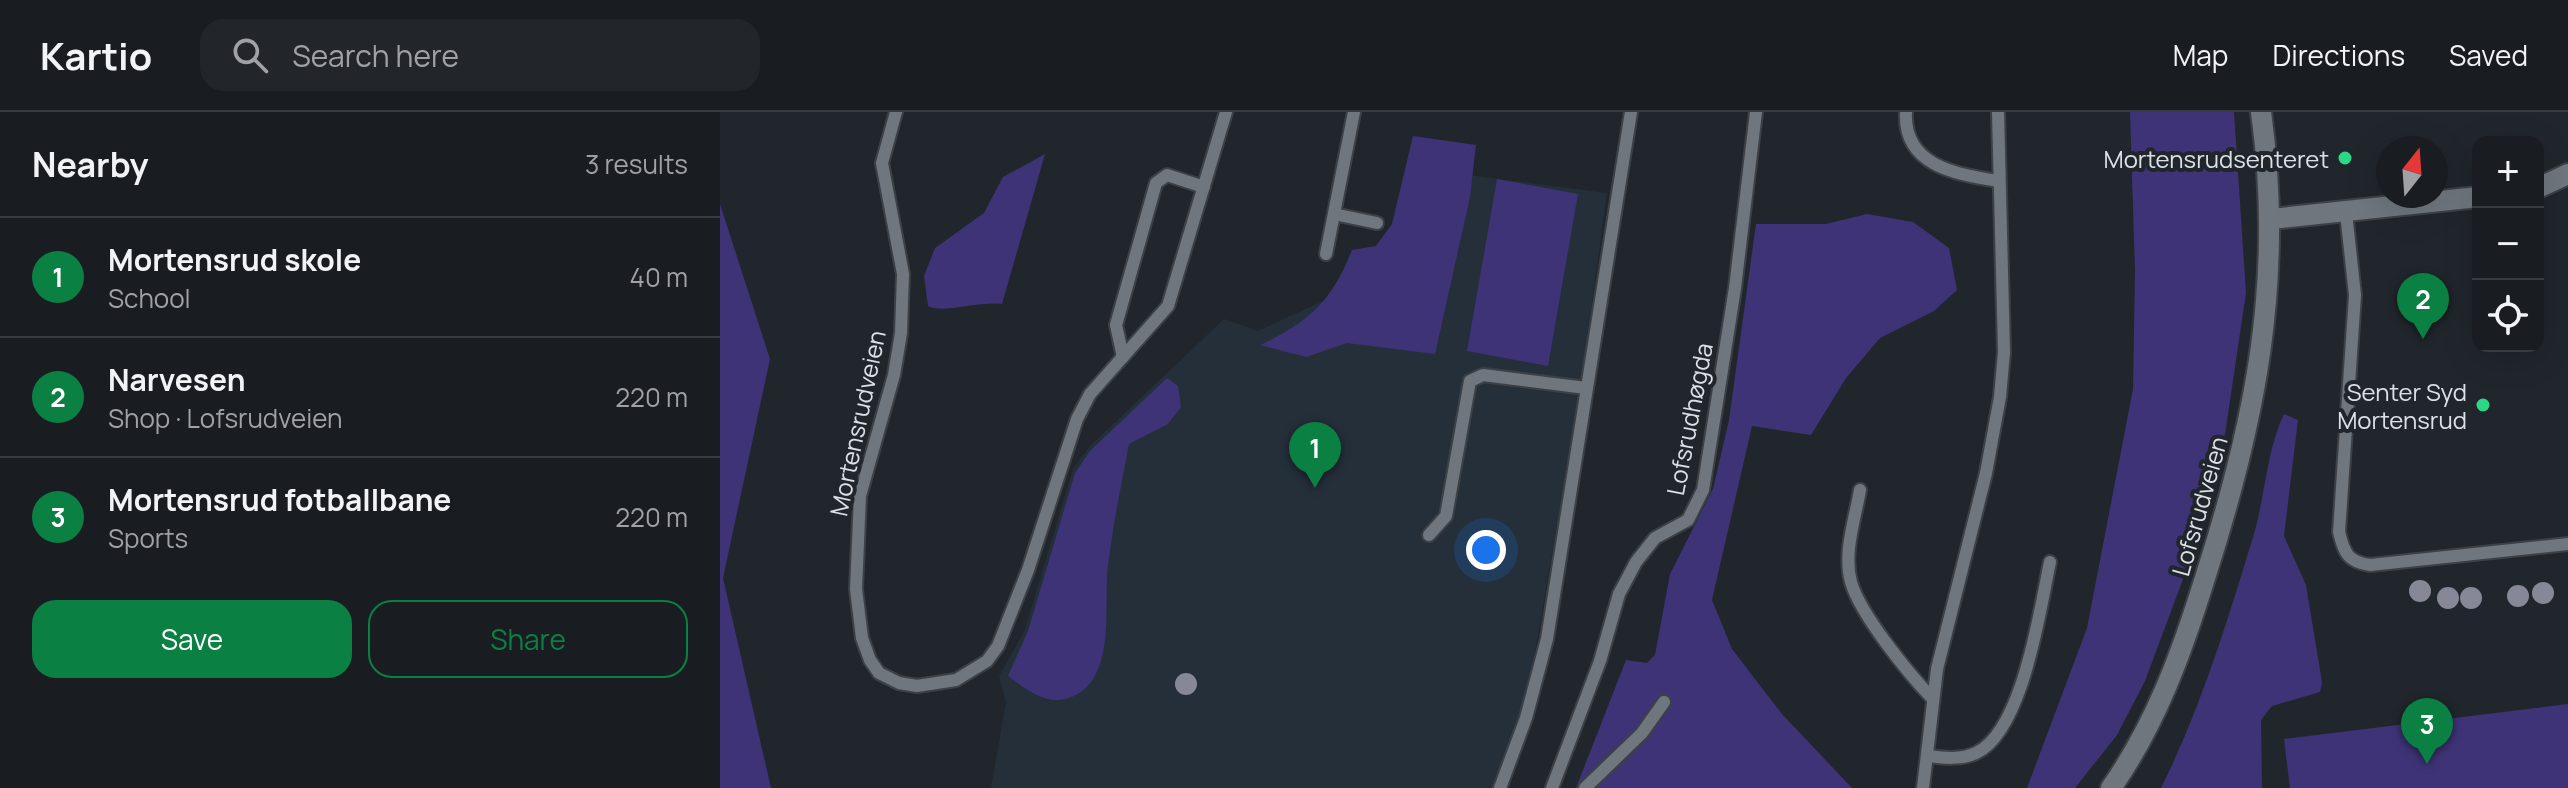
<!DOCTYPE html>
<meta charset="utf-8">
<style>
body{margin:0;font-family:Manrope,sans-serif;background:#22252a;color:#f1f3f6}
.controls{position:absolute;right:24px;top:24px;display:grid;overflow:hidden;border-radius:16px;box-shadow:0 8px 32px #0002}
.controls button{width:72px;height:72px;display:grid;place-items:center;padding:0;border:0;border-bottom:2px solid #373a3f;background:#191c21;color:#f1f3f6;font:40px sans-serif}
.compass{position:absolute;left:1656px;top:24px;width:72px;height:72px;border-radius:50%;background:#191c21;box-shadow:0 8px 32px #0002;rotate:17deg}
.you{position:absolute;left:766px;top:438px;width:28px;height:28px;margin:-20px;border:6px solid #fff;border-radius:50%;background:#1a73e8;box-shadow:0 0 0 12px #1a73e833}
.badge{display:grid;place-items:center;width:52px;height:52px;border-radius:50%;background:#0b8043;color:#fff;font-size:26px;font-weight:700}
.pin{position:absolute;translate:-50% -66px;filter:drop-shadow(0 2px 4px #0008)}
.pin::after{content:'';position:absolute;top:42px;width:28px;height:24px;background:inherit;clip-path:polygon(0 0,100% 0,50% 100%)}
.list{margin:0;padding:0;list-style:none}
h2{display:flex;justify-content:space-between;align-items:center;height:104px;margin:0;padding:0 32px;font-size:34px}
h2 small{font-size:26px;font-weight:400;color:#9fa1a5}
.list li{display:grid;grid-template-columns:52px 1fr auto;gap:24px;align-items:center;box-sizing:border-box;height:120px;padding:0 32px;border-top:2px solid #373a3f}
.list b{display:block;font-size:30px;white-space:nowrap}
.list p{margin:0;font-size:26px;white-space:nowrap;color:#9fa1a5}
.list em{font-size:26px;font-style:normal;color:#9fa1a5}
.actions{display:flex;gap:16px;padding:24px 32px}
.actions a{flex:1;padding:18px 0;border:2px solid #0b8043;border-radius:24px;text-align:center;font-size:28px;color:#0b8043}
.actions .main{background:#0b8043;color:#fff}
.icon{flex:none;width:44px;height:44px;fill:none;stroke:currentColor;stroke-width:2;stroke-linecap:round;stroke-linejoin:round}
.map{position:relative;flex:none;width:1848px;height:676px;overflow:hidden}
header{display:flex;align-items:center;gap:48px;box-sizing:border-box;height:112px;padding:0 40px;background:#191c21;border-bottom:2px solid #373a3f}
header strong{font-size:38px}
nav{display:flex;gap:44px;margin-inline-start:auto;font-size:28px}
.search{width:560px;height:72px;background:#22252a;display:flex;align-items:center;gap:20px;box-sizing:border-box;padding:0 28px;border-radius:24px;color:#9fa1a5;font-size:30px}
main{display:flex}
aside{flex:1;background:#191c21}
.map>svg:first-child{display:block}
.built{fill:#252f3a}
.green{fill:#3e3376}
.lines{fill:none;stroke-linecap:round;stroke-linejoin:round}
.lane-casing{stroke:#3d4146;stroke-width:16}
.street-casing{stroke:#3d4146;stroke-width:24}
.secondary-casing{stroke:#3d4146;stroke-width:24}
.lane{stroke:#6f767d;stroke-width:12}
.street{stroke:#6f767d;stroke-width:20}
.secondary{stroke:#6f767d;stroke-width:20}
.tree{fill:#878897}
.poi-dot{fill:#2cd884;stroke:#21262c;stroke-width:3}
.labels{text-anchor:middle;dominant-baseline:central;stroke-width:8;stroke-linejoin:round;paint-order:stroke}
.poi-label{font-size:24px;fill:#dde0e4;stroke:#21262c;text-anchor:end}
.street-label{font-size:24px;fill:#dde0e4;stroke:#21262c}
</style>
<header>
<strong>Kartio</strong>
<div class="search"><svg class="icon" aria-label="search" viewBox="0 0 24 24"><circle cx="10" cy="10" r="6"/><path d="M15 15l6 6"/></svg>Search here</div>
<nav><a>Map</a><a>Directions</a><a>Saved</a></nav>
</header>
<main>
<aside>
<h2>Nearby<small>3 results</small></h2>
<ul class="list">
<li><span class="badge">1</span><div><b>Mortensrud skole</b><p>School</p></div><em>40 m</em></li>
<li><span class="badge">2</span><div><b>Narvesen</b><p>Shop · Lofsrudveien</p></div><em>220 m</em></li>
<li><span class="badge">3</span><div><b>Mortensrud fotballbane</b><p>Sports</p></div><em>220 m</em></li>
</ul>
<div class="actions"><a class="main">Save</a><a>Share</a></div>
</aside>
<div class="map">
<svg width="1848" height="676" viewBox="0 0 1848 676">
<rect width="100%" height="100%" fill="#21262c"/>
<!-- built -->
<path class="built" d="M709 58 887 81 859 285 809 575 774 676H271L286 590 279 564 305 518 353 357 370 334 504 207 538 219 664 161Z"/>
<!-- green -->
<g class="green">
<path d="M1410 0H1514L1526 181 1505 322 1481 419 1425 569 1397 623 1355 676H1307L1367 516 1413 277 1415 159Z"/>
<path d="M693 24 756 33 750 85 715 242 627 231 586 245 540 233C589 210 612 189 632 138L656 134 672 112Z"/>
<path d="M325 42 282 192C260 189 222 202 208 194L204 164 215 136 264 101 283 65Z"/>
<path d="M777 67 858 82 828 254 747 239Z"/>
<path d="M0 92 50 247 3 466 51 676H0Z"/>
<path d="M1147 102 1193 110 1229 136 1237 178 1214 199 1160 226 1126 266 1091 323 1032 314 992 488 1012 537 1062 602 1132 676H856L906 548 927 551 935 543 950 462 993 377 1009 308 1036 112H1106Z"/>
<path d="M447 266 458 274 461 295 448 312 409 332C401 373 393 413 388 454 383 494 397 563 354 584 329 596 308 579 288 564L308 519 355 361 370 339Z"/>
<path d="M1564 302 1578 308 1564 424 1586 473 1602 570 1600 580 1552 594 1541 608 1542 676H1441C1481 596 1508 507 1534 422 1545 384 1547 337 1564 302Z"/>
<path d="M1848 592V676H1570L1564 627Z"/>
</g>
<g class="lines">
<!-- lane casing -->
<g class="lane-casing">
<g id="lane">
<path d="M176 0 162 51 183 162 181 221 174 263 140 384 136 477 142 526 150 548 159 561 179 571 197 574 236 568 267 549 278 534 308 458 357 307 370 282 448 194 506 0"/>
<path d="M1186 0C1183 54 1236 62 1278 69"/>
<path d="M1626 101 1635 183 1619 420C1624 441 1628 450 1650 453L1848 432"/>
<path d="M614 102 657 111"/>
<path d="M606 142 634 0"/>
<path d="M403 245 396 213 436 71 447 63 484 75"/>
<path d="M1140 378C1135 407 1123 441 1131 470 1140 502 1188 561 1212 586"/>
<path d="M709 423 726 404 750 269 763 263 866 276"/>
<path d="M1208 644C1224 646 1241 648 1256 641 1303 619 1320 497 1330 450"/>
<path d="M780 676 806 606 827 527 911 0"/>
<path d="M832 676 880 549 899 482 916 450 935 426 968 408 983 378 1015 176 1036 0"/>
<path d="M865 676 922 621 944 590"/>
<path d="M1203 676 1217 557 1266 361 1280 285 1284 240 1278 0"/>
</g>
</g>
<!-- street casing -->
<g class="street-casing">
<g id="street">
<path d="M1818 76 1848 62"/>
<path d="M1551 107 1758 85"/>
</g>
</g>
<!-- secondary casing -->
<g class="secondary-casing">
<path id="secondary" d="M1391 676C1436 612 1462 540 1485 466 1536 308 1564 166 1541 0"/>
</g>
<!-- lane -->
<use href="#lane" class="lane"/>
<!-- street -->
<use href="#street" class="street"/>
<!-- secondary -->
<use href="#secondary" class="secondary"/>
</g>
<!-- trees -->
<g class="tree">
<circle cx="1700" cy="479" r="11"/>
<circle cx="1823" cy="481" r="11"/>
<circle cx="1798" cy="484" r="11"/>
<circle cx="1728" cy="486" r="11"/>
<circle cx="1751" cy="486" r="11"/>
<circle cx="466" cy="572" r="11"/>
</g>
<!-- markers -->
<g class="poi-dot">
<circle cx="1625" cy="46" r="8"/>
<circle cx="1763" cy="293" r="8"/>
</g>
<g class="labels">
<!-- poi labels -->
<g class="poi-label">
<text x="1609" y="46">Mortensrudsenteret</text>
<text x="1747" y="279">Senter Syd<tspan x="1747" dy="28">Mortensrud</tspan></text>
</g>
<!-- street labels -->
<g class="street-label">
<text transform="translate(969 307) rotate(-79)">Lofsrudhøgda</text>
<text transform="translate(137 311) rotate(-78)">Mortensrudveien</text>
<text transform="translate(1479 394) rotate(-74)">Lofsrudveien</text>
</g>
</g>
</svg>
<div class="controls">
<button>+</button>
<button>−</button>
<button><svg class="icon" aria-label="locate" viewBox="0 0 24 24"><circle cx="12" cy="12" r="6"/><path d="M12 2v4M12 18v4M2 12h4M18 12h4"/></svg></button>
</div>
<svg class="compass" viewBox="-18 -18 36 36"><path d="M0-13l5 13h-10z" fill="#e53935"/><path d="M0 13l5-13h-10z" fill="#9fa1a5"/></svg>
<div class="you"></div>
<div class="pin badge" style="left:595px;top:376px">1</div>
<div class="pin badge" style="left:1703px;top:227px">2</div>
<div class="pin badge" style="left:1707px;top:652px">3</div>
</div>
</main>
